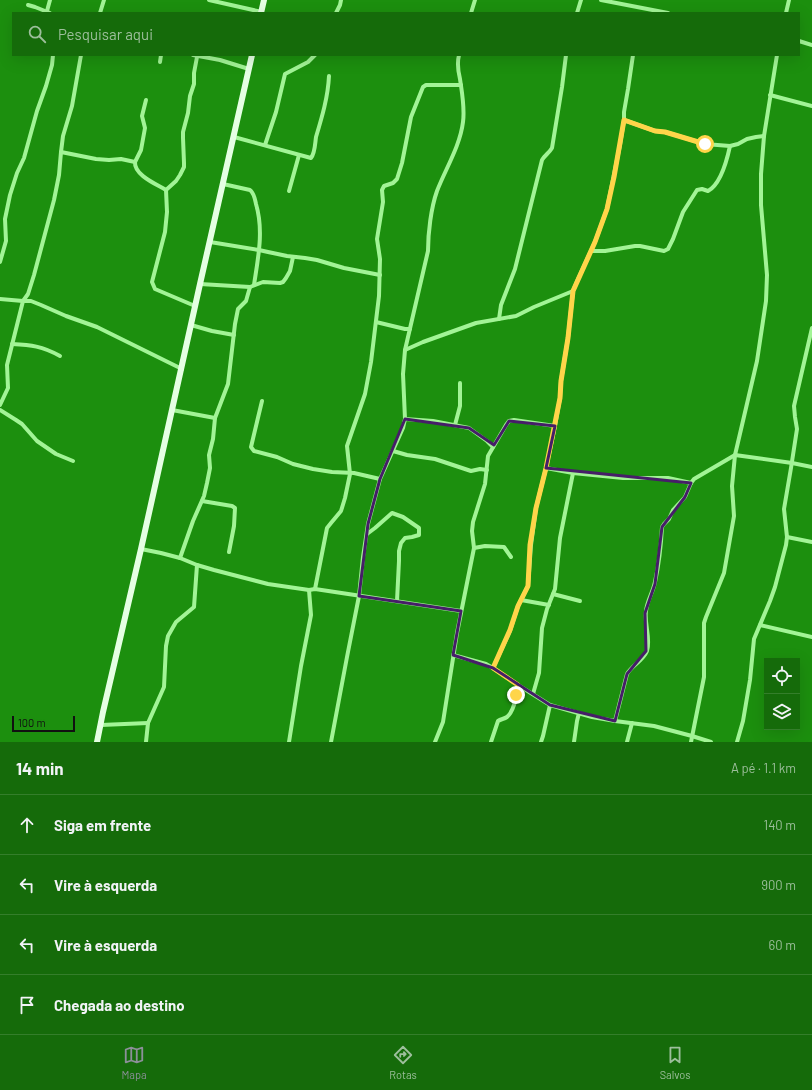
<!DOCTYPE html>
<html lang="pt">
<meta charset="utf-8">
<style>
body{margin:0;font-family:Barlow,sans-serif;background:#227318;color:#f1f3f6}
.controls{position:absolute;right:12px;bottom:12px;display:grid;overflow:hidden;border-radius:0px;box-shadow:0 4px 16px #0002}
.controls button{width:36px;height:36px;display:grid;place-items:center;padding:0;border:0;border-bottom:1px solid #347e2b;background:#156b0a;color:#f1f3f6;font:20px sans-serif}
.scale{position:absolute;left:12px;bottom:10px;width:63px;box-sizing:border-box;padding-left:4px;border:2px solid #111;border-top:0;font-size:11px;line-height:14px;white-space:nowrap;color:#111;-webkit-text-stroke:3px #1c8f0e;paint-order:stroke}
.stop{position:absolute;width:12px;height:12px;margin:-9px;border:3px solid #ffd54a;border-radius:50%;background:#fff}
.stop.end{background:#ffd54a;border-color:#fff;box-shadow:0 1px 4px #0008}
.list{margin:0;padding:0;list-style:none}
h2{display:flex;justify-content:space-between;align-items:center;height:52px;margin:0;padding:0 16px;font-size:17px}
h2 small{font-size:13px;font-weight:400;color:#9dbf9c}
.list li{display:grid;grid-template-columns:26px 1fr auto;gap:12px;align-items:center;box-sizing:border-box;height:60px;padding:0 16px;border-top:1px solid #347e2b}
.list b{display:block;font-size:15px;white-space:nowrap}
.list em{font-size:13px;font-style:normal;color:#9dbf9c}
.icon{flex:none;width:22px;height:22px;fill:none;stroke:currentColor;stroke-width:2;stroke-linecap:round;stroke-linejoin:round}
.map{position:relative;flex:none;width:812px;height:742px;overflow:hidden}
.search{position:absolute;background:#156b0a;box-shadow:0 4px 16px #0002;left:12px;right:12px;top:12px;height:44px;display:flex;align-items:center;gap:10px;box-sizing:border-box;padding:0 14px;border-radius:0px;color:#9dbf9c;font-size:15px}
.sheet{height:292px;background:#156b0a}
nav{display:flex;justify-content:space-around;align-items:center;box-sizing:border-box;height:56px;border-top:1px solid #347e2b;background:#156b0a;font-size:11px;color:#9dbf9c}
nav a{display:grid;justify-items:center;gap:2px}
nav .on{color:#8c9099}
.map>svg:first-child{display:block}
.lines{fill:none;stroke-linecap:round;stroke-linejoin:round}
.street{stroke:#a2f496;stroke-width:4}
.primary{stroke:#e5ffe3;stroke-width:6}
.route{stroke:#ffd54a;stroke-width:5}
.marked{fill:none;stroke:#461e68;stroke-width:3;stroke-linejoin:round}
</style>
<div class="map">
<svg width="812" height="742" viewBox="0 0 812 742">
<rect width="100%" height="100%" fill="#1c8f0e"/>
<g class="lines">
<!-- street -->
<g class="street">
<path d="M209 0 262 12"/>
<path d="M601 0 668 13"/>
<path d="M28 5 35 7 50 13"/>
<path d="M47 11 50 0"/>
<path d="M100 13 104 0"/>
<path d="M336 13 340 5 341 0"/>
<path d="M471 13 475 0"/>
<path d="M577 13 581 0"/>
<path d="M786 13 789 0"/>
<path d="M799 41 812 45"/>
<path d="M193 55 220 60 249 69"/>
<path d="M160 62 161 55"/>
<path d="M770 95 812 106"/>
<path d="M624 120 655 131 665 132 705 144 730 146 738 144 747 139 756 137 764 136"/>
<path d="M234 137 311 158C315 153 315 144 316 137 322 117 328 97 329 76"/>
<path d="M265 145 276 112 285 74 308 62 315 55"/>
<path d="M61 152 96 159 109 160 121 159 135 162C134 175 156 184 166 190"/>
<path d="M135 162 141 150 145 128 142 116 146 100"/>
<path d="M223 184 250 190C254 193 255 199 256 204 264 231 258 258 254 285"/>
<path d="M289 191 299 155"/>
<path d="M210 242 259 250 268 252 287 256 305 258 317 260 344 268 380 275"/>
<path d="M591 251H605L635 246H640L664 251 668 249 673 239 683 212 697 190 702 189 708 191C721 184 727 160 730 146"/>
<path d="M0 262 6 241 5 219 10 195 17 173 24 158 37 111 46 86 52 65 53 55"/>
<path d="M200 284 250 287 263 282 280 283 283 282 286 278 290 271 293 257"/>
<path d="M0 299 23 301H31L41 305 66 316 97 327 182 369"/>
<path d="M195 306 155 289 152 282 165 232 167 212 166 190 176 181 180 175 184 167V163L183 138V132L188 113 190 96 194 84V73L197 57"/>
<path d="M499 319 501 305 515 269 542 160C545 155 549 153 552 148L562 87 566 55"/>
<path d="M376 322 405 329H410"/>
<path d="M191 325 212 331 234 335"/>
<path d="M12 344C31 345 42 346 60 356"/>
<path d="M405 350 423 342 476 323 516 316 534 307 573 291"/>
<path d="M262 401 251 447 254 451 277 457 293 464 313 469 332 472 354 473 380 479"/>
<path d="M0 405 8 388 7 365 23 301 28 294 34 275 54 200 59 175 61 152 63 136 72 106 81 55"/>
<path d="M0 410 16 420 22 424 37 441 56 454 73 461"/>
<path d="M172 410 215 418 228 384 235 324 238 309 246 301 250 287"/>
<path d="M405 419 433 421 469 428 487 441 493 447"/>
<path d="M455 425 460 406V383"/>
<path d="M393 451 407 455 435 459 471 471 480 469 487 470"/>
<path d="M546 468 573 473 623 478H668L691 483"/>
<path d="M202 501 232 506 235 508 234 526 229 552"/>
<path d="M367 534 375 528 392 513 403 517 419 528V535L412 537 405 538 401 543 399 551V561L397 601"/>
<path d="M787 537 784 509 791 468 797 429 795 417 794 406 812 328"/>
<path d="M474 548 485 546 504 547 511 557"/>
<path d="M141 549 161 553 180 558 197 565 214 570 268 584 309 590 315 589 461 611"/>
<path d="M180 558 193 521 204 496 207 483 210 468 209 455 213 439 215 418"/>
<path d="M315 589 327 528 331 523 341 511 345 498 350 474 347 446 365 394 371 362 379 296 380 259 377 239 383 202 382 190 384 186 393 183 397 179 402 163 411 117 423 87 426 85H461"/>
<path d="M553 594 580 601"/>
<path d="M521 600 549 605"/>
<path d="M760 625 812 637"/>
<path d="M453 655 486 664 493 668 518 685 550 705 592 717 615 721 654 726 692 736 711 742"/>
<path d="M493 668 510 631 518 606 528 586 531 545 536 508 546 468 555 426"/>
<path d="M533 694 539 673 542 628 547 609 555 589 560 538 573 473"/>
<path d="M615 721 627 674C632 665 643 661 647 651 651 638 644 624 646 611 647 601 653 592 655 582 659 564 661 546 662 527L664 524 669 519 673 510 685 497 691 483 694 479 735 455 792 463 812 467"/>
<path d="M101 725 148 723"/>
<path d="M146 742 148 723 164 687 166 646 168 636 176 622 194 607 197 565"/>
<path d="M289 742 301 666 311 615 309 590"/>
<path d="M331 742 347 657 359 596 363 557 368 524 380 479 403 428 405 419 403 374 405 350 428 251C428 233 431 208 437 191 446 168 460 146 463 122 465 108 462 93 460 79 458 71 457 63 459 55"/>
<path d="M435 742 443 722 457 633 474 548 472 531 473 522 485 484 488 456 506 425 509 421 514 420 555 426 560 398 561 381 568 338 573 291 578 279 595 242 607 209 620 145 624 120V112L628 89 633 55"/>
<path d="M491 742 498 721C501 719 504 719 507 717 514 711 517 694 518 685"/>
<path d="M541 742 543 736 550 705"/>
<path d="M574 742 577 721 579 713"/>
<path d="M627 742 632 723"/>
<path d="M691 742 704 677V623L706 617 724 573 734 516 732 486 735 455 757 361 766 301 767 275 761 205V174L764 136 777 55"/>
<path d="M737 742 743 721 750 680 754 639 770 601 775 587 786 545 787 537 812 542"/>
</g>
<!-- primary -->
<g class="primary">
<path d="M261 13 264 0"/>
<path d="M97 742 103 712 141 549 200 284 252 55"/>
</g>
</g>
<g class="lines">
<!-- route -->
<path class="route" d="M516 695 518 685 493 668 510 630 518 606 528 586 530 545 536 508 546 468 560 398 561 381 568 338 573 291 595 242 607 209 614 177 624 120 655 131 665 132 705 144"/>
</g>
<!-- marked area -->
<path class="marked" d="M405 419 469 428 494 445 509 421 555 426 546 468 691 483 685 497 662 527 655 584 645 613 646 651 627 674 615 721 550 705 493 668 453 655 461 611 359 596 368 524 380 479Z"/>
</svg>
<div class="controls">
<button><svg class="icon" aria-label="locate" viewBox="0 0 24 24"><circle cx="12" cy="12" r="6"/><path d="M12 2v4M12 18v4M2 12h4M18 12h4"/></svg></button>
<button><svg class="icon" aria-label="layers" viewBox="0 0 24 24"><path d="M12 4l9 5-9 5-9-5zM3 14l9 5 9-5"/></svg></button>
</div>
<div class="scale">100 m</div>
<div class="stop" style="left:705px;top:144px"></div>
<div class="stop end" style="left:516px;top:695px"></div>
<div class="search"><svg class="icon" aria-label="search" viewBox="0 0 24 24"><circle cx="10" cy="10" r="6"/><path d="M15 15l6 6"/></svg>Pesquisar aqui</div>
</div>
<section class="sheet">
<h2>14 min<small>A pé · 1.1 km</small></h2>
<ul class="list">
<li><svg class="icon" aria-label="ahead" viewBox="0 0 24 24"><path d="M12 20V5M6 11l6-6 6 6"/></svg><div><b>Siga em frente</b></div><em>140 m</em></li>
<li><svg class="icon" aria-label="left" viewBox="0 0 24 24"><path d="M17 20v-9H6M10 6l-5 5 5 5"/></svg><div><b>Vire à esquerda</b></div><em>900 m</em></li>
<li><svg class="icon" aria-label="left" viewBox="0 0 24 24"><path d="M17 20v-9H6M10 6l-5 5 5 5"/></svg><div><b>Vire à esquerda</b></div><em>60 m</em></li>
<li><svg class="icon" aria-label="arrive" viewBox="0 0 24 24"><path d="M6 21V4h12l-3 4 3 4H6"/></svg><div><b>Chegada ao destino</b></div></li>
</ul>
</section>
<nav>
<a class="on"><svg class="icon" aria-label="map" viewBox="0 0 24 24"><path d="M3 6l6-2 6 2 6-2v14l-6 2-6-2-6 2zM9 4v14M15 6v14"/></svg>Mapa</a>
<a><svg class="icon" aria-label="directions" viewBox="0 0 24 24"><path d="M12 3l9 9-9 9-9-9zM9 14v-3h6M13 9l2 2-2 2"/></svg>Rotas</a>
<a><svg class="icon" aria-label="saved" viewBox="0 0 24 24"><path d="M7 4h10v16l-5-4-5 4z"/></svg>Salvos</a>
</nav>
